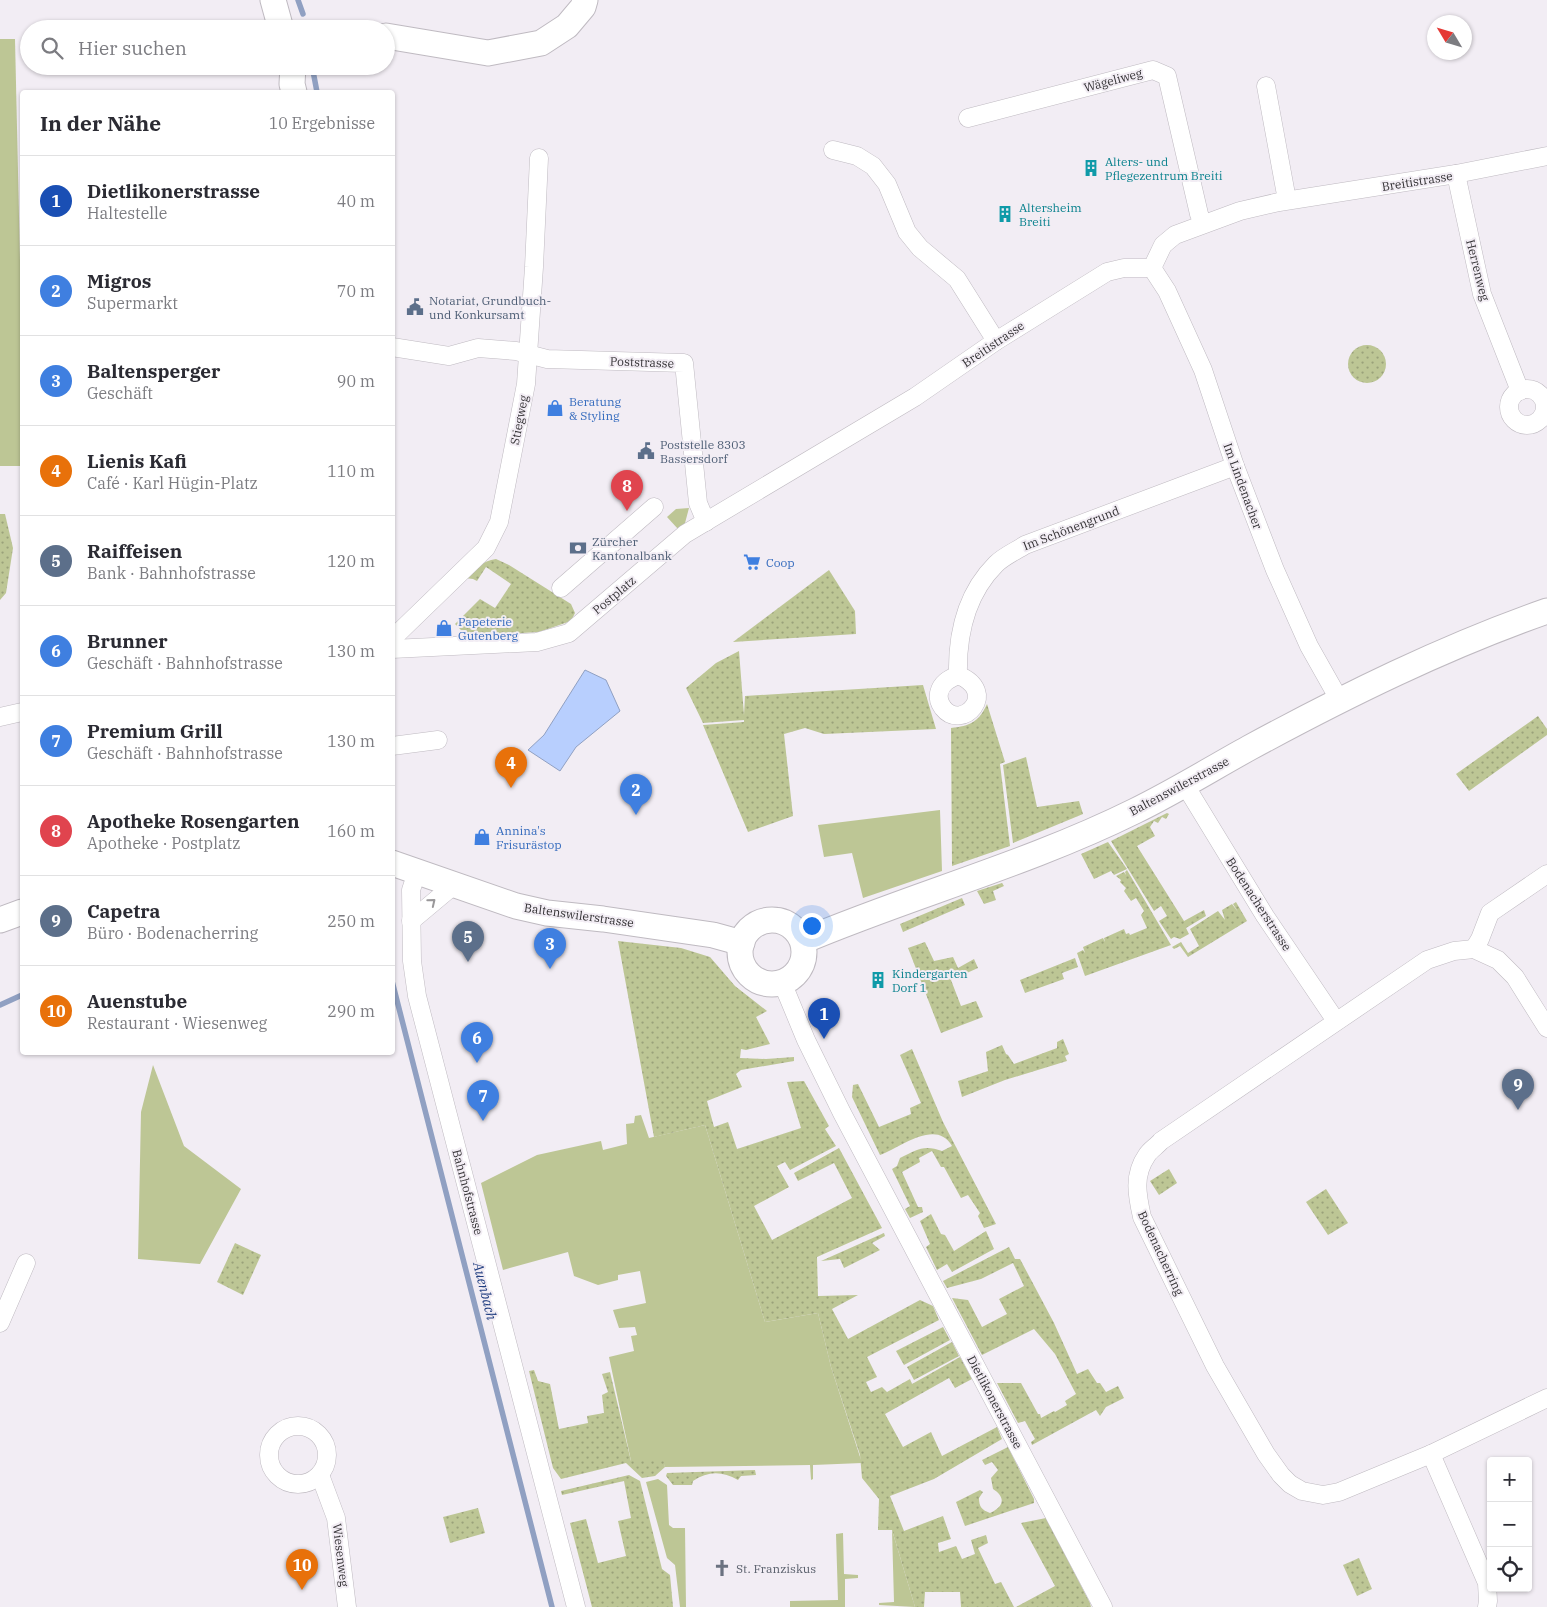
<!DOCTYPE html>
<html lang="de">
<meta charset="utf-8">
<style>
body{margin:0;font-family:"IBM Plex Serif",serif;background:#f7f7f7;color:#2b2b33}
.controls{position:absolute;right:15px;bottom:15px;display:grid;overflow:hidden;border-radius:5px;box-shadow:0 1px 4px #0004}
.controls button{width:45px;height:45px;display:grid;place-items:center;padding:0;border:0;border-bottom:1px solid #e1e1e2;background:#fff;color:#2b2b33;font:25px sans-serif}
.compass{position:absolute;left:1427px;top:15px;width:45px;height:45px;border-radius:50%;background:#fff;box-shadow:0 1px 4px #0004;rotate:308deg}
.you{position:absolute;left:811px;top:925px;width:18px;height:18px;margin:-12px;border:4px solid #fff;border-radius:50%;background:#1a73e8;box-shadow:0 0 0 8px #1a73e833}
.badge{display:grid;place-items:center;width:32px;height:32px;border-radius:50%;background:#9c3598;color:#fff;font-size:16px;font-weight:700}
.pin{position:absolute;translate:-50% -41px;filter:drop-shadow(0 1px 2px #0008)}
.pin::after{content:'';position:absolute;top:26px;width:18px;height:15px;background:inherit;clip-path:polygon(0 0,100% 0,50% 100%)}
.list{margin:0;padding:0;list-style:none}
h2{display:flex;justify-content:space-between;align-items:center;height:65px;margin:0;padding:0 20px;font-size:21px}
h2 small{font-size:16px;font-weight:400;color:#7c7c81}
.list li{display:grid;grid-template-columns:32px 1fr auto;gap:15px;align-items:center;box-sizing:border-box;height:90px;padding:0 20px;border-top:1px solid #e1e1e2}
.list b{display:block;font-size:19px;white-space:nowrap}
.list p{margin:0;font-size:16px;white-space:nowrap;color:#7c7c81}
.list em{font-size:16px;font-style:normal;color:#7c7c81}
.icon{flex:none;width:28px;height:28px;fill:none;stroke:currentColor;stroke-width:2;stroke-linecap:round;stroke-linejoin:round}
.map{position:relative;flex:none;width:1547px;height:1607px;overflow:hidden}
.search{position:absolute;background:#fff;box-shadow:0 1px 4px #0004;left:20px;top:20px;width:375px;height:55px;display:flex;align-items:center;gap:12px;box-sizing:border-box;padding:0 18px;border-radius:28px;color:#7c7c81;font-size:19px}
.panel{position:absolute;background:#fff;box-shadow:0 1px 4px #0004;left:20px;top:90px;width:375px;height:965px;border-radius:5px}
.map>svg:first-child{display:block}
.grass{fill:#bdc695}
.park{fill:url(#park-dots)}
.water{fill:#b8cffe;stroke:#90a0c2}
.lines{fill:none;stroke-linecap:round;stroke-linejoin:round}
.stream{stroke:#90a0c2;stroke-width:5.5}
.street-casing{stroke:#bfbac1;stroke-width:19}
.secondary-casing{stroke:#bfbac1;stroke-width:27}
.street{stroke:#fff;stroke-width:18}
.secondary{stroke:#fff;stroke-width:25}
.oneway{stroke:#9a989a}
.labels{text-anchor:middle;dominant-baseline:central;stroke-width:4;stroke-linejoin:round;paint-order:stroke}
.street-label{font-size:12px;fill:#343235;stroke:#f2edf4}
.culture-label{font-size:12px;fill:#0d838f;stroke:#f2edf4;text-anchor:start}
.service-label{font-size:12px;fill:#4e5e75;stroke:#f2edf4;text-anchor:start}
.shop-label{font-size:12px;fill:#366cbe;stroke:#f2edf4;text-anchor:start}
.worship-label{font-size:12px;fill:#5b616d;stroke:#f2edf4;text-anchor:start}
.water-label{font-size:14px;font-style:italic;fill:#223f81;stroke:#f2edf4}
</style>
<div class="map">
<svg width="1547" height="1607" viewBox="0 0 1547 1607">
<defs>
<pattern id="park-dots" width="8" height="8" patternUnits="userSpaceOnUse" patternTransform="scale(1.25)"><rect width="8" height="8" fill="#bdc695"/><path d="M2 2h.1M6 6h.1" fill="none" stroke="#9aa17a" stroke-width="1.8" stroke-linecap="round"/></pattern>
</defs>
<rect width="100%" height="100%" fill="#f2edf4"/>
<!-- grass -->
<g class="grass">
<path d="M0 39H15L22 349V466H0Z"/>
<path d="M689 508 685 523 678 529 667 517 676 509Z"/>
<path d="M940 810 942 871 863 898 852 853 824 857 818 825Z"/>
<path d="M153 1065 184 1146 241 1189 200 1264 138 1259 141 1112Z"/>
<path d="M641 1115 649 1138 705 1125 765 1322 818 1313 831 1367 862 1463 813 1465V1479L811 1480 810 1465 665 1467 663 1461H631L609 1357 634 1351 631 1336 637 1335 635 1327 619 1328 613 1310 646 1303 640 1271 618 1275V1280L598 1285 574 1276 568 1252 503 1270 481 1183 537 1155 601 1141 603 1150 627 1144 626 1124 634 1123 635 1116Z"/>
<path d="M658 1479 667 1485 669 1525 673 1528H685L686 1607H680L675 1565 667 1558 646 1482Z"/>
<path d="M892 1530 915 1607 879 1605V1603L894 1602Z"/>
<path d="M843 1533 844 1574 858 1575V1578L845 1579V1607H790V1601L838 1600 836 1534Z"/>
</g>
<!-- park -->
<g class="park">
<circle cx="1367" cy="364" r="19"/>
<path d="M0 514H5L13 548 6 593 0 600Z"/>
<path d="M496 559 509 565 571 604 575 613 571 621 539 632 467 636 455 624 480 599 495 608 511 584 486 567 477 581 473 579 465 578C475 569 482 561 496 559Z"/>
<path d="M829 570 855 611 856 634 733 642Z"/>
<path d="M739 651 744 715 745 696 923 685 936 729 824 734 805 728 784 734 793 816 748 832 703 725 744 722V720L703 723 686 688 716 663Z"/>
<path d="M987 704 1005 762 1000 764 1010 846 952 866 951 728C970 726 979 722 987 704Z"/>
<path d="M1538 716 1547 729V735L1469 791 1456 774Z"/>
<path d="M1026 757 1037 807 1079 801 1083 814 1013 843 1003 765Z"/>
<path d="M1167 813 1169 814 1166 819 1162 817 1158 823 1154 821 1150 827 1155 836 1137 846 1184 921 1204 910 1206 916 1186 928 1189 934 1180 939 1174 937 1171 939 1159 921 1167 916 1161 906 1154 911 1111 841Z"/>
<path d="M1108 842 1127 869 1114 875 1111 871 1094 879 1081 854Z"/>
<path d="M1127 870 1171 945 1085 976 1077 953 1083 950 1085 953 1083 947 1103 938 1105 942 1104 938 1124 929 1126 934 1129 933 1130 935 1147 928 1141 915 1144 911 1136 898 1131 901 1124 891 1126 888 1120 882 1121 880 1116 876 1124 872 1126 875 1125 872Z"/>
<path d="M1002 883 1004 886 993 891 996 900 984 904 977 891Z"/>
<path d="M962 898 965 905 903 932 900 924Z"/>
<path d="M1236 902 1247 921 1188 957 1180 946 1174 949 1172 947 1181 942 1188 953 1199 946 1190 929 1218 911 1225 920 1222 910 1232 904 1238 912 1233 904Z"/>
<path d="M618 941 681 948 710 957 735 986 767 1011 756 1017 770 1044 746 1050 741 1049 740 1058 766 1059 794 1057V1061L741 1070 736 1074 742 1087 707 1101 714 1127 728 1122 737 1149 801 1128 787 1082 804 1081 829 1126 825 1129 836 1146 790 1170 785 1162 777 1166 789 1187 754 1206 772 1240 852 1198 834 1163 798 1181 794 1173 839 1148 882 1228 817 1257 818 1296 858 1295 832 1309 848 1339 920 1300 933 1306 939 1320 867 1357 877 1377 866 1382 871 1392 882 1387 887 1392 910 1379 912 1384 960 1357 972 1379 955 1388 949 1378 885 1414 903 1447 931 1432 942 1456 997 1427 1002 1439 934 1479 890 1496 904 1531 943 1516 951 1539 938 1543 939 1552 956 1546 962 1559 975 1554 971 1540 986 1535 988 1543 978 1548 995 1584 1001 1582 1014 1607H961L960 1592H925L924 1607H915L892 1530H878L879 1499 862 1478 860 1455 831 1367 818 1313 765 1322 705 1125 654 1137Z"/>
<path d="M925 942 934 961 953 957 958 968 974 959 978 968 951 980 961 1006 976 1001 983 1017 941 1033 908 948Z"/>
<path d="M1075 958 1078 967 1062 973 1064 979 1025 993 1020 980Z"/>
<path d="M1063 1039 1069 1054 1065 1056 1067 1061 1005 1080 962 1097 958 1081 988 1071 986 1052 1002 1045 1006 1054 1008 1055 1014 1064 1057 1048V1042Z"/>
<path d="M912 1049 943 1122 996 1224 984 1228 978 1216 980 1213 968 1195 961 1198 944 1167H941L932 1151 919 1158 920 1162 902 1172 918 1207H922L923 1212 910 1218 905 1209 910 1206 892 1169 897 1166 900 1158C916 1150 924 1144 942 1151L952 1146C936 1118 900 1148 880 1155L852 1097 853 1085 858 1084 879 1127 911 1114 910 1108 921 1103 900 1055Z"/>
<path d="M1169 1169 1177 1183 1159 1195 1150 1181Z"/>
<path d="M1326 1189 1348 1223 1328 1235 1306 1202Z"/>
<path d="M931 1214 941 1234 945 1235 954 1251 986 1231 994 1249 952 1272 947 1264 937 1270 926 1247 930 1244 920 1221Z"/>
<path d="M884 1233 885 1236 872 1243 880 1250 844 1268 840 1259 821 1261Z"/>
<path d="M235 1243 261 1255 243 1295 217 1282Z"/>
<path d="M1009 1247 1015 1259H1020L1054 1323 1077 1374 1088 1369 1097 1383H1100L1106 1392 1118 1386 1124 1398 1106 1407 1100 1416 1096 1410 1032 1445 1031 1442 1035 1439 1025 1421 1018 1423 997 1383H1021L1038 1414H1040L1041 1418 1054 1411 1055 1412 1067 1405 1065 1401 1076 1394 1055 1354 1034 1329 982 1355 952 1298 968 1300 982 1327 1007 1314 999 1299 1024 1286 1013 1263 981 1279 947 1288 943 1281Z"/>
<path d="M943 1327 950 1340 904 1365 896 1351Z"/>
<path d="M952 1342 959 1356 914 1380 907 1367Z"/>
<path d="M534 1370 538 1381 550 1384 559 1429 588 1423 587 1416 604 1413 602 1395 608 1392 602 1374 610 1372 631 1461H664L665 1467 655 1476 642 1478 626 1463 561 1479 553 1468 529 1371Z"/>
<path d="M1008 1447 1034 1499V1503L965 1526 956 1502 980 1490 983 1492 979 1498C979 1507 982 1510 990 1513 1004 1507 1006 1497 993 1489L991 1478 998 1470 992 1462 985 1465 982 1460Z"/>
<path d="M755 1470 756 1475 741 1476 738 1480C722 1471 708 1471 693 1481L692 1485H673L666 1476 667 1473Z"/>
<path d="M629 1475 640 1481 662 1569 670 1575 673 1607H592L570 1523 586 1519 598 1563 626 1556 618 1521 631 1518 624 1481 562 1495 561 1491Z"/>
<path d="M478 1508 485 1533 450 1543 443 1517Z"/>
<path d="M1046 1518 1090 1603 1091 1607H1016L1055 1586 1021 1523Z"/>
<path d="M1359 1558 1372 1589 1357 1596 1343 1565Z"/>
</g>
<!-- water -->
<path class="water" d="M585 670 606 680 620 711 576 747 560 771 528 750 544 735Z"/>
<g class="lines">
<!-- stream -->
<g class="stream">
<path d="M298 0 303 14"/>
<path d="M313 71 317 92"/>
<path d="M392 981 552 1607"/>
<path d="M0 1005 22 995"/>
</g>
<!-- street casing -->
<g class="street-casing">
<g id="street">
<path d="M1266 86 1287 200"/>
<path d="M968 118 1153 70 1167 76 1199 214 1203 224"/>
<path d="M833 150 857 156 873 166 887 184 907 232 920 248 957 279 996 341"/>
<path d="M1456 174 1482 294 1520 391"/>
<path d="M1152 268 1167 291 1203 370 1235 466 1275 570 1309 646 1340 701"/>
<path d="M1152 268 1163 245 1175 235 1240 211 1279 202 1456 174 1547 156"/>
<path d="M392 347 449 356 478 348 516 351 547 359 684 363 698 503 706 522"/>
<circle cx="1527" cy="407" r="18"/>
<path d="M561 588 654 507"/>
<path d="M392 639 486 548 499 522 526 384 534 267 539 158"/>
<path d="M392 649 537 642 569 633 685 534 915 397 996 341 1107 272 1124 268H1152"/>
<path d="M958 675C957 634 966 594 996 564 1004 556 1016 551 1025 545L1235 466"/>
<path d="M958 675C1000 692 962 732 943 708 940 704 938 698 939 693 941 683 949 679 958 675Z"/>
<path d="M0 717 22 712"/>
<path d="M392 746 438 740"/>
<path d="M1185 785 1265 916 1336 1021"/>
<path d="M417 872 411 890 412 961 417 996 576 1607"/>
<path d="M411 921 454 885"/>
<path d="M1474 949 1480 939 1490 913 1547 874"/>
<path d="M782 982 806 1040 842 1113 1103 1607"/>
<path d="M1547 1028 1515 977 1498 960 1474 949 1454 951 1427 960 1161 1141C1157 1146 1150 1150 1147 1155 1133 1175 1137 1195 1142 1217L1215 1366 1266 1454 1281 1475 1290 1484 1302 1491 1323 1495 1339 1492 1431 1454 1547 1398"/>
<path d="M0 1323 26 1263"/>
<circle cx="298" cy="1455" r="29"/>
<path d="M1431 1454 1487 1583 1488 1601 1487 1607"/>
<path d="M320 1475 336 1518 347 1607"/>
</g>
</g>
<!-- secondary casing -->
<g class="secondary-casing">
<g id="secondary">
<path d="M273 0 281 29"/>
<path d="M386 36 488 53 541 43 567 26 583 7 585 0"/>
<path d="M293 66 292 84 294 92"/>
<path d="M392 863 516 906 547 913 603 919 713 935 742 943"/>
<path d="M0 920 22 912"/>
<circle cx="772" cy="952" r="32"/>
<path d="M803 941C912 895 1028 864 1135 811 1174 792 1211 769 1249 748 1345 696 1444 647 1547 611"/>
</g>
</g>
<!-- street -->
<use href="#street" class="street"/>
<!-- secondary -->
<use href="#secondary" class="secondary"/>
</g>
<!-- one-way arrows -->
<defs><path id="oneway-chevron" d="M-2-3.5L2.5 0L-2 3.5" fill="none" stroke-width="1.6" stroke-linecap="round" stroke-linejoin="round" transform="scale(1.25)"/></defs>
<use class="oneway" href="#oneway-chevron" transform="translate(432 902) rotate(-39)"/>
<!-- icons -->
<defs>
<g id="building-bare" transform="scale(1.35)"><path d="M-4-6H4V6H1V3H-1V6H-4ZM-2.5-4.3h1.7v1.8h-1.7ZM.8-4.3h1.7v1.8H.8ZM-2.5-1h1.7V.8h-1.7ZM.8-1h1.7V.8H.8Z" fill="#0f9aa8" stroke="#f2edf4" stroke-width="2.5" paint-order="stroke"/></g>
<g id="civic-bare" transform="scale(1.35)"><path d="M-.6-6.5H3V-4.5H.6V-3L4-1V1h2V6H-6V1h2V-1L-.6-3ZM-1.2 2.5V6h2.4V2.5Z" fill="#5c6f8a" stroke="#f2edf4" stroke-width="2.5" paint-order="stroke"/></g>
<g id="shop-bare" transform="scale(1.35)"><path d="M-5-2.5h2.3a2.7 3.5 0 0 1 5.4 0H5L5.5 6h-11ZM-1.5-2.5h3a1.5 2.3 0 0 0-3 0Z" fill="#3f7fe0" stroke="#f2edf4" stroke-width="2.5" paint-order="stroke"/></g>
<g id="bank-bare" transform="scale(1.35)"><path d="M-6-4H6V4H-6ZM0-2.3a2.3 2.3 0 1 0 0 4.6a2.3 2.3 0 1 0 0-4.6Z" fill="#5c6f8a" stroke="#f2edf4" stroke-width="2.5" paint-order="stroke"/></g>
<g id="supermarket-bare" transform="scale(1.35)"><path d="M-6-5.5h2.5l.6 2H6L4.5 2H-2.5L-4.4-4H-6ZM-1.5 3.2a1.3 1.3 0 1 0 .1 0ZM3 3.2a1.3 1.3 0 1 0 .1 0Z" fill="#3f7fe0" stroke="#f2edf4" stroke-width="2.5" paint-order="stroke"/></g>
<g id="church-bare" transform="scale(1.35)"><path d="M-1.2-6h2.4v3.5h3.3v2.4h-3.3V6h-2.4V-.1h-3.3v-2.4h3.3Z" fill="#6b7280" stroke="#f2edf4" stroke-width="2.5" paint-order="stroke"/></g>
</defs>
<g fill-rule="evenodd">
<use href="#building-bare" x="1091" y="168"/>
<use href="#building-bare" x="1005" y="214"/>
<use href="#civic-bare" x="415" y="307"/>
<use href="#shop-bare" x="555" y="408"/>
<use href="#civic-bare" x="646" y="451"/>
<use href="#bank-bare" x="578" y="548"/>
<use href="#supermarket-bare" x="752" y="562"/>
<use href="#shop-bare" x="444" y="628"/>
<use href="#shop-bare" x="482" y="837"/>
<use href="#building-bare" x="878" y="980"/>
<use href="#church-bare" x="722" y="1568"/>
</g>
<g class="labels">
<!-- street labels -->
<g class="street-label">
<text transform="translate(1113 80) rotate(-15)">Wägeliweg</text>
<text transform="translate(1417 181) rotate(-9)">Breitistrasse</text>
<text transform="translate(1478 270) rotate(76)">Herrenweg</text>
<text transform="translate(993 344) rotate(-34)">Breitistrasse</text>
<text transform="translate(642 362) rotate(2)">Poststrasse</text>
<text transform="translate(519 420) rotate(-79)">Stiegweg</text>
<text transform="translate(1243 486) rotate(70)">Im Lindenacher</text>
<text transform="translate(1071 528) rotate(-21)">Im Schönengrund</text>
<text transform="translate(614 595) rotate(-40)">Postplatz</text>
<text transform="translate(1179 786) rotate(-28)">Baltenswilerstrasse</text>
<text transform="translate(1259 904) rotate(57)">Bodenacherstrasse</text>
<text transform="translate(579 915) rotate(8)">Baltenswilerstrasse</text>
<text transform="translate(468 1192) rotate(75)">Bahnhofstrasse</text>
<text transform="translate(1161 1253) rotate(65)">Bodenacherring</text>
<text transform="translate(995 1402) rotate(62)">Dietlikonerstrasse</text>
<text transform="translate(341 1555) rotate(83)">Wiesenweg</text>
</g>
<!-- culture labels -->
<g class="culture-label">
<text x="1105" y="161">Alters- und<tspan x="1105" dy="14">Pflegezentrum Breiti</tspan></text>
<text x="1019" y="207">Altersheim<tspan x="1019" dy="14">Breiti</tspan></text>
<text x="892" y="973">Kindergarten<tspan x="892" dy="14">Dorf 1</tspan></text>
</g>
<!-- service labels -->
<g class="service-label">
<text x="429" y="300">Notariat, Grundbuch-<tspan x="429" dy="14">und Konkursamt</tspan></text>
<text x="660" y="444">Poststelle 8303<tspan x="660" dy="14">Bassersdorf</tspan></text>
<text x="592" y="541">Zürcher<tspan x="592" dy="14">Kantonalbank</tspan></text>
</g>
<!-- shop labels -->
<g class="shop-label">
<text x="569" y="401">Beratung<tspan x="569" dy="14">&amp; Styling</tspan></text>
<text x="766" y="562">Coop</text>
<text x="458" y="621">Papeterie<tspan x="458" dy="14">Gutenberg</tspan></text>
<text x="496" y="830">Annina's<tspan x="496" dy="14">Frisurästop</tspan></text>
</g>
<!-- worship labels -->
<g class="worship-label">
<text x="736" y="1568">St. Franziskus</text>
</g>
<!-- water labels -->
<g class="water-label">
<text transform="translate(485 1291) rotate(76)">Auenbach</text>
</g>
</g>
</svg>
<div class="controls">
<button>+</button>
<button>−</button>
<button><svg class="icon" aria-label="locate" viewBox="0 0 24 24"><circle cx="12" cy="12" r="6"/><path d="M12 2v4M12 18v4M2 12h4M18 12h4"/></svg></button>
</div>
<svg class="compass" viewBox="-18 -18 36 36"><path d="M0-13l5 13h-10z" fill="#e53935"/><path d="M0 13l5-13h-10z" fill="#7c7c81"/></svg>
<div class="you"></div>
<div class="pin badge" style="left:824px;top:1039px;background:#1a4fb4">1</div>
<div class="pin badge" style="left:636px;top:815px;background:#3f7fe0">2</div>
<div class="pin badge" style="left:550px;top:969px;background:#3f7fe0">3</div>
<div class="pin badge" style="left:511px;top:788px;background:#e8710a">4</div>
<div class="pin badge" style="left:468px;top:962px;background:#5c6f8a">5</div>
<div class="pin badge" style="left:477px;top:1063px;background:#3f7fe0">6</div>
<div class="pin badge" style="left:483px;top:1121px;background:#3f7fe0">7</div>
<div class="pin badge" style="left:627px;top:511px;background:#e0444e">8</div>
<div class="pin badge" style="left:1518px;top:1110px;background:#5c6f8a">9</div>
<div class="pin badge" style="left:302px;top:1590px;background:#e8710a">10</div>
<div class="search"><svg class="icon" aria-label="search" viewBox="0 0 24 24"><circle cx="10" cy="10" r="6"/><path d="M15 15l6 6"/></svg>Hier suchen</div>
<section class="panel">
<h2>In der Nähe<small>10 Ergebnisse</small></h2>
<ul class="list">
<li><span class="badge" style="background:#1a4fb4">1</span><div><b>Dietlikonerstrasse</b><p>Haltestelle</p></div><em>40 m</em></li>
<li><span class="badge" style="background:#3f7fe0">2</span><div><b>Migros</b><p>Supermarkt</p></div><em>70 m</em></li>
<li><span class="badge" style="background:#3f7fe0">3</span><div><b>Baltensperger</b><p>Geschäft</p></div><em>90 m</em></li>
<li><span class="badge" style="background:#e8710a">4</span><div><b>Lienis Kafi</b><p>Café · Karl Hügin-Platz</p></div><em>110 m</em></li>
<li><span class="badge" style="background:#5c6f8a">5</span><div><b>Raiffeisen</b><p>Bank · Bahnhofstrasse</p></div><em>120 m</em></li>
<li><span class="badge" style="background:#3f7fe0">6</span><div><b>Brunner</b><p>Geschäft · Bahnhofstrasse</p></div><em>130 m</em></li>
<li><span class="badge" style="background:#3f7fe0">7</span><div><b>Premium Grill</b><p>Geschäft · Bahnhofstrasse</p></div><em>130 m</em></li>
<li><span class="badge" style="background:#e0444e">8</span><div><b>Apotheke Rosengarten</b><p>Apotheke · Postplatz</p></div><em>160 m</em></li>
<li><span class="badge" style="background:#5c6f8a">9</span><div><b>Capetra</b><p>Büro · Bodenacherring</p></div><em>250 m</em></li>
<li><span class="badge" style="background:#e8710a">10</span><div><b>Auenstube</b><p>Restaurant · Wiesenweg</p></div><em>290 m</em></li>
</ul>
</section>
</div>
